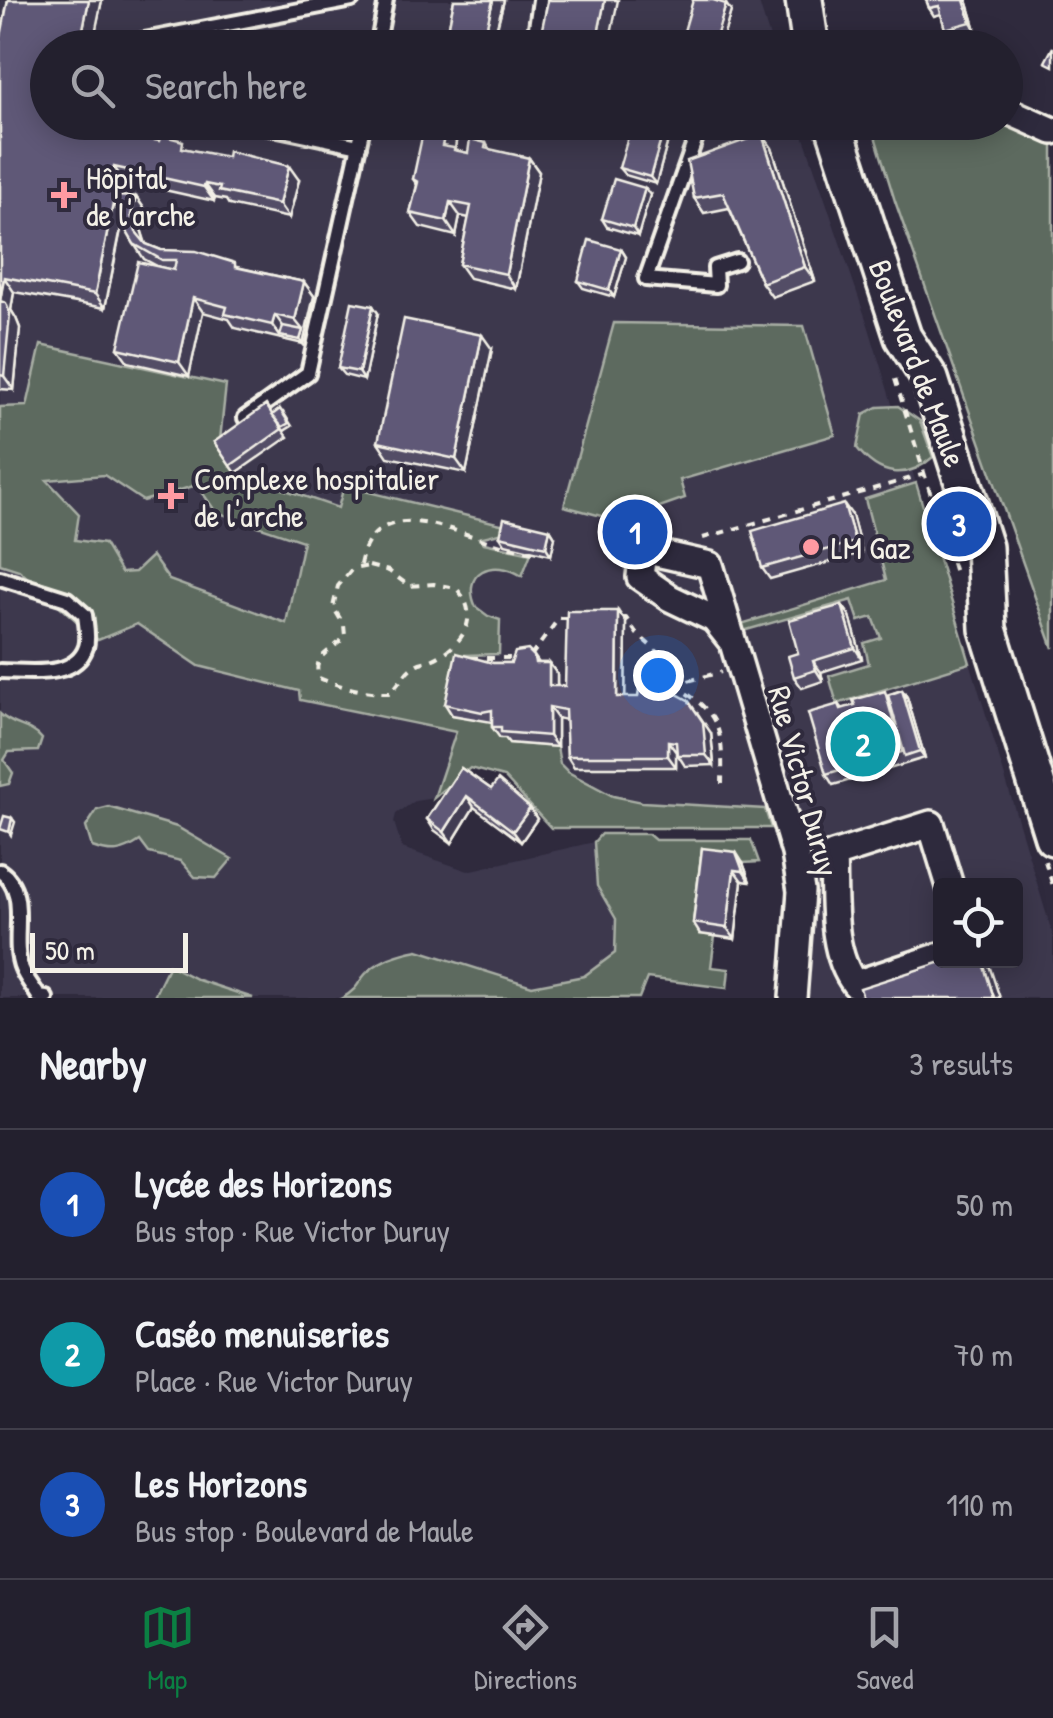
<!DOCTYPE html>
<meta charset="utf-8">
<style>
body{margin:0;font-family:"Patrick Hand",sans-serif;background:#2f2d3a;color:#f1f3f6}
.controls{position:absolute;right:30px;bottom:30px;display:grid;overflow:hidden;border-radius:10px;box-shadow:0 5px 25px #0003}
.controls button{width:90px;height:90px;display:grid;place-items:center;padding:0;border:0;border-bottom:2px solid #403e4a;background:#23202e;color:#f1f3f6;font:50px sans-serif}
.scale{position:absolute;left:30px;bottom:25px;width:158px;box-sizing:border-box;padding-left:10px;border:5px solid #f4f1e8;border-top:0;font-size:28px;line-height:35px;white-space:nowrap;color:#f4f1e8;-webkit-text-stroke:8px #2f2a3d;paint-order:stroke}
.you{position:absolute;left:658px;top:675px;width:35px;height:35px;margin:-25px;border:8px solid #fff;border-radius:50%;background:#1a73e8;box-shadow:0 0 0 15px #1a73e833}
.badge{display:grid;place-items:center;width:65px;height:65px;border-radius:50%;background:#0b8043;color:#fff;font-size:32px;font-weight:700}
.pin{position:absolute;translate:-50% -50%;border:5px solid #fff;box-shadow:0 2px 10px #0006}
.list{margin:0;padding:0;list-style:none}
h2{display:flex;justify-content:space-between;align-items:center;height:130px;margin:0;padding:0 40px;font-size:42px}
h2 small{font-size:32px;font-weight:400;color:#a3a3aa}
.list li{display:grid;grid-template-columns:65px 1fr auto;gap:30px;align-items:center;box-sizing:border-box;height:150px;padding:0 40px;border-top:2px solid #403e4a}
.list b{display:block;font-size:38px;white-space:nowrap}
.list p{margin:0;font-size:32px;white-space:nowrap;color:#a3a3aa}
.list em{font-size:32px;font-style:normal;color:#a3a3aa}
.icon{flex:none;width:55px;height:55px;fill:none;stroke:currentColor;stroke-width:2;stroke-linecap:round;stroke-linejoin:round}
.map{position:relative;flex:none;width:1053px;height:998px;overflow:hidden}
.search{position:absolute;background:#23202e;box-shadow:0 5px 25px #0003;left:30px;right:30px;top:30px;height:110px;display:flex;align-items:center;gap:25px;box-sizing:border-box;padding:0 35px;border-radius:55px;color:#a3a3aa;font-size:38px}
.sheet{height:580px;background:#23202e}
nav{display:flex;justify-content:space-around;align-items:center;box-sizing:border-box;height:140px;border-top:2px solid #403e4a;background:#23202e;font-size:28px;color:#a3a3aa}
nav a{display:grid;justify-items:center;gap:5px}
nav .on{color:#0b8043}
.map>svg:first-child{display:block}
.built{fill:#3d384e;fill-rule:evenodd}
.green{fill:#5d6a5f;stroke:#a8aea4;stroke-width:2.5;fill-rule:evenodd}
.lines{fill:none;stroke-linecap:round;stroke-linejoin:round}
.lane-casing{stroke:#f4f1e8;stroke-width:20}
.street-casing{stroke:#f4f1e8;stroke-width:32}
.secondary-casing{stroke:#f4f1e8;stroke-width:42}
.path{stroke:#f4f1e8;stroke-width:4;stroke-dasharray:8 8;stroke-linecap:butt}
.lane{stroke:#2f2a3d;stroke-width:12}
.street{stroke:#2f2a3d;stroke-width:25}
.secondary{stroke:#2f2a3d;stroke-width:35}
.wall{fill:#524d66;stroke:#f4f1e8;stroke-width:2.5}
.shaded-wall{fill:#423e53;stroke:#f4f1e8;stroke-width:2.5}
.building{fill:#5f5977;stroke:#f4f1e8;stroke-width:2.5}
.poi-dot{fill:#ff9aa2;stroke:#2f2a3d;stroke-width:4}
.labels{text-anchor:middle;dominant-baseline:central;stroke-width:8;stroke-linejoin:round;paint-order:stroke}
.poi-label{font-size:32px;fill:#f4f1e8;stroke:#2f2a3d;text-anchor:start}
.street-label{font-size:32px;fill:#f4f1e8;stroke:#2f2a3d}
</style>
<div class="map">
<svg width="1053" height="998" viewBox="0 0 1053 998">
<rect width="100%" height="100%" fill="#2f2a3d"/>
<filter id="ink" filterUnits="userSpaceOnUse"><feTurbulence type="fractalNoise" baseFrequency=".01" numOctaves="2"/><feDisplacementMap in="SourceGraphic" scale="20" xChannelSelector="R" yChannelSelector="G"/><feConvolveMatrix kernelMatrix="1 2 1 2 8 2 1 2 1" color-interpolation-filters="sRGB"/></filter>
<g filter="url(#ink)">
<!-- built -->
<path class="built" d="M0 0H758L773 47 48 48V122L799 123 869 328 1053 936V998H779L792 896 771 829 551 828 504 777 470 768 434 798 415 801 396 814 394 822 402 848 468 871 594 842 610 863 636 998H0ZM940 886H1016V961H940Z"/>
<!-- green -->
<g class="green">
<path d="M871 123H1002L1053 146V648L895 201Z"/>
<path d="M614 323 804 326 835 435 680 480 685 498 620 521 564 506Z"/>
<path d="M41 345 226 385 219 449 236 473 338 508 344 486 509 526 508 531 479 538 484 543 531 553 522 576C493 557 460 572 476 607L488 616 500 620 499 654 465 655 453 715 490 720 509 738V743L557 747 560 764 568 772 613 796 642 802 765 809 771 828H551L504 777 470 768 434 798 456 732 300 700 299 691 199 666 137 624 98 640 19 570 0 564V407L27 406ZM104 475 143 501 197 485 216 512 303 541 286 623 169 580 152 556 135 572 121 573 104 544 75 540 79 514 47 480Z"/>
<path d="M898 406 920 421 933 457C906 481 879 476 857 448L864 414 878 407Z"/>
<path d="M916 483 970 663 837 704 829 676 869 664 864 643 881 638 873 617 859 621 852 600 743 631 741 624 886 580 865 499Z"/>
<path d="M0 714C13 727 31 725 42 739L38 751 9 752 4 760 13 773 9 784 0 786Z"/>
<path d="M109 807 177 827 232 859 216 878 195 877 181 861 149 853 140 841C122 853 112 854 92 847L86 827 97 810Z"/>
<path d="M601 834H648L655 840H751L759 862 743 863 700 934 715 936 711 967 729 969 727 988 647 978 639 998H342C363 986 357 979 371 969 384 958 402 953 418 950L532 986 584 976 615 953 616 919 597 886 594 842Z"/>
<path d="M169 965 198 980 253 998H153Z"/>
</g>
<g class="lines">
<!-- lane casing -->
<g class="lane-casing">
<g id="lane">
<path d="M138 48 139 41 352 0"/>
<path d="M377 48 386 0"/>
<path d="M533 48 540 0"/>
<path d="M245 122 359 146"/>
<path d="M468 122 495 128 503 122"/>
<path d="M734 122 700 126 646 279 716 285 715 268 737 261"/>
<path d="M245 418 308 373 364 122"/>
<path d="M0 578 67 599 85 615C86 624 89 638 86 647 75 680 27 671 0 671"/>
<path d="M0 871C32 893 9 938 22 969 26 979 34 988 39 997L46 998"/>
</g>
</g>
<!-- street casing -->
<g class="street-casing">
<g id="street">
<path d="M1006 110 1053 131"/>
<path d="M733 643 714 619 670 598 640 577 643 550 710 565 795 853 801 891 793 998"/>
<path d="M940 956 855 984C829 951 835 895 833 855L931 824 950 886"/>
</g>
</g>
<!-- secondary casing -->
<g class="secondary-casing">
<g id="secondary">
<path d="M804 0 811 48"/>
<path d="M833 122 903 337 930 379 984 547 988 629 1053 837"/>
</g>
</g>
<!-- path -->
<g class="path">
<path d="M895 379 956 576"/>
<path d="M703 538 925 474"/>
<path d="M360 565C374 492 451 531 494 543 507 547 520 549 533 552"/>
<path d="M369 566 389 571 409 586 434 584 456 588C483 616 462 647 431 660 426 662 420 662 416 665 404 671 400 685 389 693 369 694 338 686 319 678 311 654 333 652 345 636L344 625 333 607 338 586 352 569Z"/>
<path d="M622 618H626L637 634 690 680"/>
<path d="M531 656 559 618H568"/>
<path d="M470 658H516"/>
<path d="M673 685C722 713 723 731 722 784"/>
<path d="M673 685 721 672"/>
<path d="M1045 861 1053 886"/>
</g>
<!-- lane -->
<use href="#lane" class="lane"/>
<!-- street -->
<use href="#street" class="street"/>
<!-- secondary -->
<use href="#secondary" class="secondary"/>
</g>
<!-- wall -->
<g class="wall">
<path d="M8 0H102L92 45 48 48 76 124 190 150 299 180 289 218 229 205 226 200 215 198 214 201 124 181 123 184 129 193 128 196 136 197 146 211 141 229 146 244 161 250 304 282 314 296 303 344 235 328 229 319 203 312 189 376 128 362 118 348 157 266 144 259 134 244 123 220 105 308 14 292 11 310 16 318 20 328 14 390 0 389V42Z"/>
<path d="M454 0H504L492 48 456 41 448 30Z"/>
<path d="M967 0 976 30 951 37 945 29 941 14 934 16 929 8Z"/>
<path d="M731 11 720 48H705L688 43 683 35Z"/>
<path d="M539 122H597L595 134Z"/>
<path d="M446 128 456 142 455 149 456 151 468 153 486 143 490 150 529 158 539 172 516 289 469 278 459 264 469 218 460 216 456 236 420 227 410 213 417 185 413 179Z"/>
<path d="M762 134 772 148 815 281 772 297 762 283 729 208 704 213 694 198Z"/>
<path d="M667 144 656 184 625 175 619 168Z"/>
<path d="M650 195 638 236 607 227 602 219Z"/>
<path d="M621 249 626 257 614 297 583 288 578 281Z"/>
<path d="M373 306 378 313 364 380 344 375 338 368Z"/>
<path d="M492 349 466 473 388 457 378 442Z"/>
<path d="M283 412 292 426 284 431 278 423 288 437 236 473 214 442 273 415Z"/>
<path d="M852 515 862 553 770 579 762 568Z"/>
<path d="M550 529 555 537 551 555 505 544 500 536Z"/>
<path d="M842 605 850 616 862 659 821 672 823 681 802 688 794 677 798 653Z"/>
<path d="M626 622 625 697 711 733 714 765 685 766 676 752V767H574L567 756 566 720 557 718V747L509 743 505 738H500L492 727V722L452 715 445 704 493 663H511L534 656 539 663H549L557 674V686H565Z"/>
<path d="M902 690 907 697 925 758 879 772 875 767 863 771 865 776 833 785 826 774 839 704 843 709Z"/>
<path d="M461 768 491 789 530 808 537 819 521 842 474 807 452 843 434 830 427 819Z"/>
<path d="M702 848 743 863 750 882 742 881 735 939 700 934 693 923Z"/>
</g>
<!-- shaded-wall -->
<g class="shaded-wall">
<path d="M89 0H102L92 48H79Z"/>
<path d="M493 0H504L491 48 484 38Z"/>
<path d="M605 0H618L608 48H595Z"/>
<path d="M964 0H967L976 30 971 22Z"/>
<path d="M726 4 731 11 720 48H716L714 44Z"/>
<path d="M586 122H597L595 134Z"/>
<path d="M446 128 456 142 455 149 464 162 442 146Z"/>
<path d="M762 134 772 148 815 281 805 267Z"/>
<path d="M662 136 667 144 656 184 650 177Z"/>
<path d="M529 158 539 172 516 289 506 274Z"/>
<path d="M289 166 299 180 289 218 279 204Z"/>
<path d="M114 167 124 181 123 184 129 193 126 210 116 196 111 177Z"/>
<path d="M205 184 215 198 214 201 204 187Z"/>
<path d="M645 188 650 195 638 236 633 228Z"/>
<path d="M136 197 146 211 141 229 146 246 136 232 131 215Z"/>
<path d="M450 202 460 216 456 236 446 221Z"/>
<path d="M113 204 123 218 105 308 95 294Z"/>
<path d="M621 249 626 257 614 297 609 290Z"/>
<path d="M4 277 14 292 11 310 16 318 20 328 14 390 4 376 0 302Z"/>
<path d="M304 282 314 296 303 344 300 340 303 330 295 320Z"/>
<path d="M193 298 203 312 189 376 179 362Z"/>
<path d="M373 306 378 313 364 380 359 372Z"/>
<path d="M275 315 285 329 280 336 272 325Z"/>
<path d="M482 335 492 349 466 473 456 459Z"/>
<path d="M844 504 852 515 862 553 855 542Z"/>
<path d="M550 529 555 537 551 555 546 547Z"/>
<path d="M842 605 850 616 862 659 855 648Z"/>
<path d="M618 611 626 622 625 708 617 697Z"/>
<path d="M813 661 821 672 823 681 816 670Z"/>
<path d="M549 663 557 674V697L549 686Z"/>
<path d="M902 690 907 697 925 758 920 751Z"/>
<path d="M549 707 557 718V747L549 736Z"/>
<path d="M696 711 711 733 714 765 706 755Z"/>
<path d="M668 741 676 752V767L668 756Z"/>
<path d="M467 796 474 807 452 843 444 832Z"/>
<path d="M530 808 537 819 521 842 513 831Z"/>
<path d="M12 818 15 822 11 835 9 832Z"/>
<path d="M736 852 743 863 750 882 743 871Z"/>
<path d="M734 870 742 881 735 939 727 928Z"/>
<path d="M982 960H986L989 965 1000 998H994Z"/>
</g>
<!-- building -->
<g class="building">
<path d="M8 0H89L79 48H48V122H70L159 141 161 135 183 141 182 148 227 157 228 151 289 166 279 204 219 191 220 187 205 184 204 187 114 167 111 177 119 178 116 196 136 197 131 215 136 232 146 244 161 250 196 251 235 263V267L304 282 295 320 275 315 272 325 225 314 227 307 193 298 179 362 118 348 138 262 174 270 176 260H162L134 244 124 227 121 205 113 204 95 294 4 277 0 300V42Z"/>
<path d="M454 0H493L484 38 448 30Z"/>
<path d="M548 0H605L595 48H538Z"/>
<path d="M693 0H713L726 4 714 44 683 35Z"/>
<path d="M926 0H964L971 22 945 29 939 6 929 8Z"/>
<path d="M84 44 104 47 84 48Z"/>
<path d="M1053 47V66L1045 62Z"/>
<path d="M425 123 446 128 442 146 454 148V150L468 153 470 139 486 143 485 148 529 158 506 274 459 264 471 206 450 202 446 221 410 213 418 182 413 179Z"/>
<path d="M631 127 662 136 650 177 619 168Z"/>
<path d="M762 134 805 267 762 283 723 193 694 198 687 161Z"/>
<path d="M614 179 645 188 633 228 602 219Z"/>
<path d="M589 240 621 249 609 290 578 281Z"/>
<path d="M0 301 6 303 10 314 4 376 0 375Z"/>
<path d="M352 302 373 306 359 372 338 368Z"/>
<path d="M404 319 482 335 456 459 378 442Z"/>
<path d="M283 326 303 330 300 340 280 336Z"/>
<path d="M266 405 282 429 230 466 214 442Z"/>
<path d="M280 409 289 423 282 427 272 415Z"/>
<path d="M844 504 855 542 762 568 752 531Z"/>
<path d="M504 518 550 529 546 547 500 536Z"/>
<path d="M842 605 855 648 813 661 816 670 794 677 788 656 798 653 789 620Z"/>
<path d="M567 611H618L617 697H638L639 689 675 693 688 700 703 722 706 755H677L676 742 668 741V756H567L565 710 549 707V736L501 732V727H492V710L482 712 445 704 456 653 493 663H511L515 652 528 650 534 656 535 663H549V686H565Z"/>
<path d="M902 690 920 751 905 756 888 695Z"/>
<path d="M885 691 902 752 871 761 870 756 856 760 857 765 826 774 808 713 839 704 841 709 855 705 853 700Z"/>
<path d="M461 768 491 789 498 780 530 808 513 831 467 796 444 832 427 819Z"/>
<path d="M4 816 12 818 9 832 0 829Z"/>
<path d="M702 848 736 852 743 871 734 870 727 928 693 923Z"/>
<path d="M948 960H982L994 998H863L860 988Z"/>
</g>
</g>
<!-- markers -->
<g class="poi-dot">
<path d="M59 180h10v10h10v10h-10v10h-10v-10h-10v-10h10z"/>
<path d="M166 481h10v10h10v10h-10v10h-10v-10h-10v-10h10z"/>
<circle cx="811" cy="547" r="10"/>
</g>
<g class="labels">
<!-- poi labels -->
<g class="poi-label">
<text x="86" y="177">Hôpital<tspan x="86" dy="37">de l'arche</tspan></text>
<text x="194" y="478">Complexe hospitalier<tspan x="194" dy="37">de l'arche</tspan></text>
<text x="831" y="547">LM Gaz</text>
</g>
<!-- street labels -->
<g class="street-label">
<text transform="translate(918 363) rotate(69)">Boulevard de Maule</text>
<text transform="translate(804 781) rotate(75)">Rue Victor Duruy</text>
</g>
</g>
</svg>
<div class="controls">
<button><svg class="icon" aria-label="locate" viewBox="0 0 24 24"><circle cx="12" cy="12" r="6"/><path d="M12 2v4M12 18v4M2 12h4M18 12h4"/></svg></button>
</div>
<div class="scale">50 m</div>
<div class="you"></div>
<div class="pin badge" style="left:635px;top:532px;background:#1a4fb4">1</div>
<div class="pin badge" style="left:863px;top:744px;background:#0f9aa8">2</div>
<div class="pin badge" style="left:959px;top:524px;background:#1a4fb4">3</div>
<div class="search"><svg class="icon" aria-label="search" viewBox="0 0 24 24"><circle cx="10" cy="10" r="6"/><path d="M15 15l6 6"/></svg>Search here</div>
</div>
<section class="sheet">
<h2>Nearby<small>3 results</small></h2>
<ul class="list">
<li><span class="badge" style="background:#1a4fb4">1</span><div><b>Lycée des Horizons</b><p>Bus stop · Rue Victor Duruy</p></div><em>50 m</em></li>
<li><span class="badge" style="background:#0f9aa8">2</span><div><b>Caséo menuiseries</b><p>Place · Rue Victor Duruy</p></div><em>70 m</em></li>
<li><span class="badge" style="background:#1a4fb4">3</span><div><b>Les Horizons</b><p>Bus stop · Boulevard de Maule</p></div><em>110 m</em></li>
</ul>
</section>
<nav>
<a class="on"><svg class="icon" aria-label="map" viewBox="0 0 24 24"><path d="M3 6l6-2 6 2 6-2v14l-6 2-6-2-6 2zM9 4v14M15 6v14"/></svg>Map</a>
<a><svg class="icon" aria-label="directions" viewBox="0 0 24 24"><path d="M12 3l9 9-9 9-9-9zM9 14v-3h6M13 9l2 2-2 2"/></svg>Directions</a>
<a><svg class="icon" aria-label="saved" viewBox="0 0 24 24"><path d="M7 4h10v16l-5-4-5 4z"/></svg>Saved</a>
</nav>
